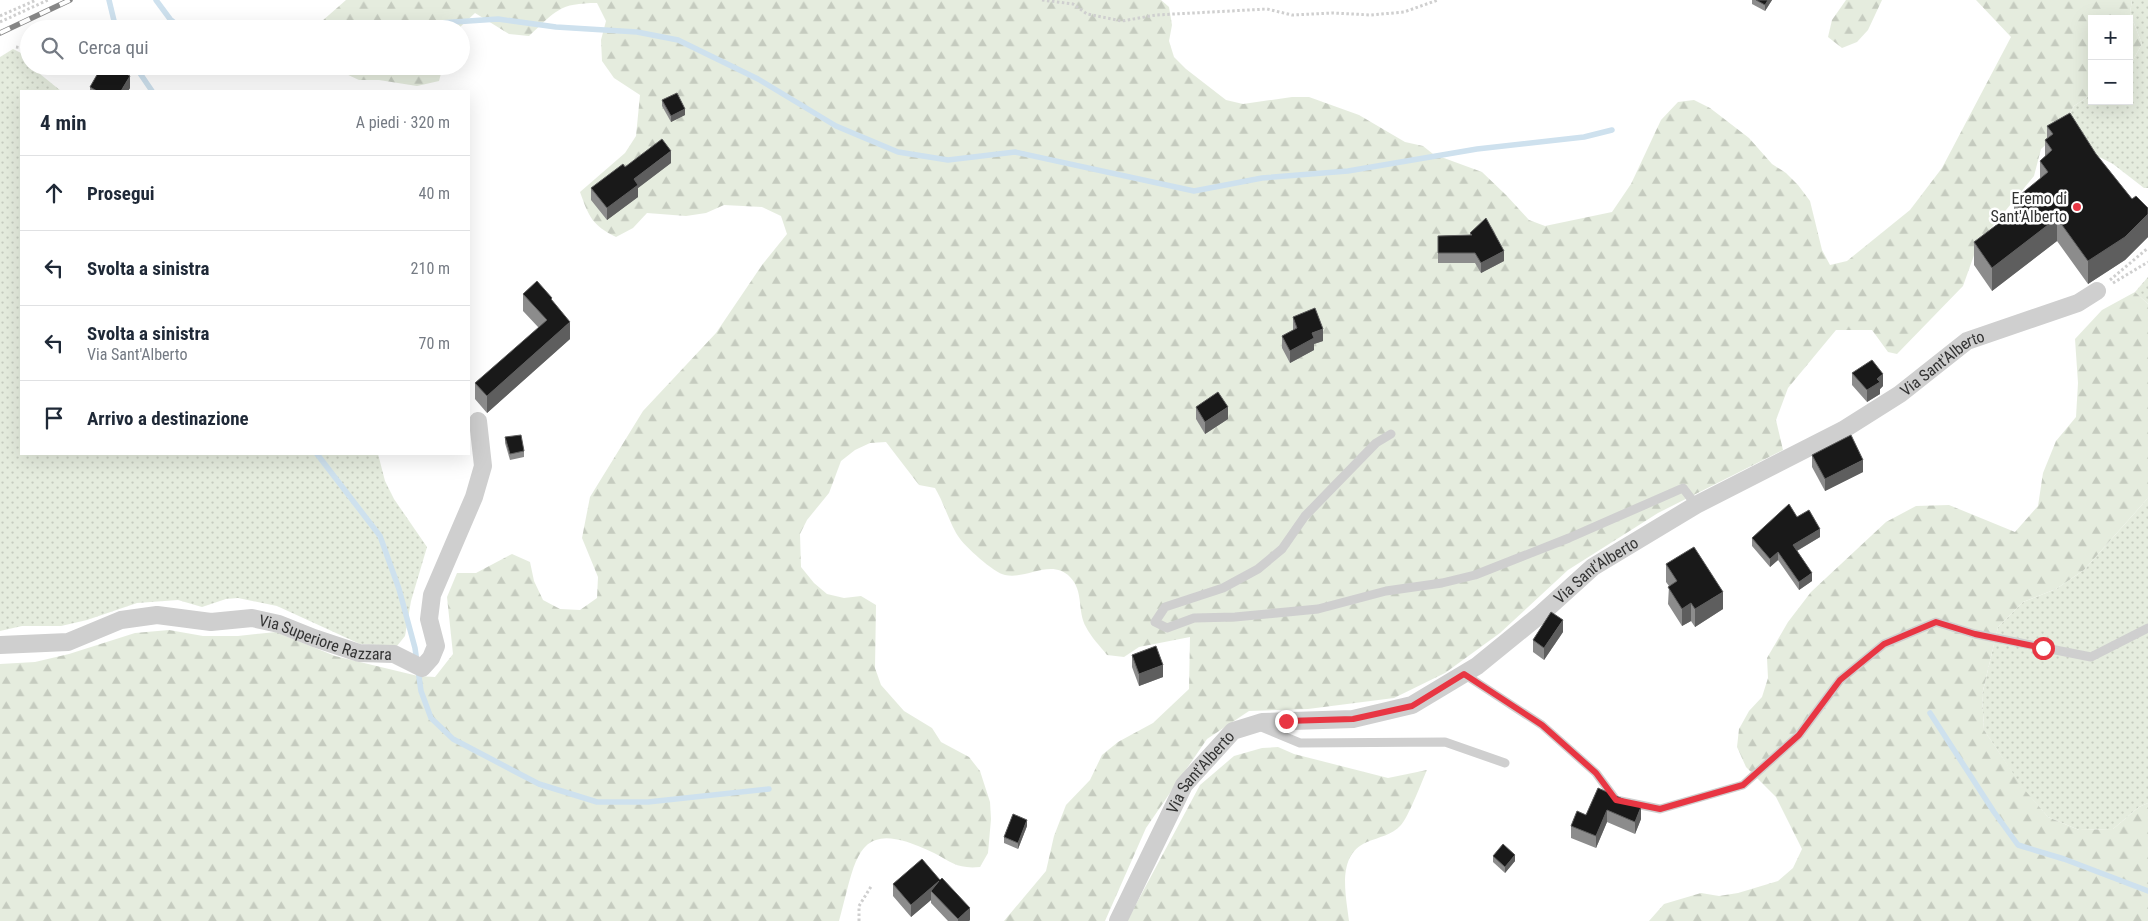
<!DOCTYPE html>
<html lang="it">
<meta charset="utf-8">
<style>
body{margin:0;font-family:"Roboto Condensed",sans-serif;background:#f2f2f3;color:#1f2937}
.controls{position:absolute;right:15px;top:15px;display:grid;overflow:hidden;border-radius:0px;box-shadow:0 5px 20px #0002}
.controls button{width:45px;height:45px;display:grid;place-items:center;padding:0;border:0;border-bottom:1px solid #e0e1e3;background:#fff;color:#1f2937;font:25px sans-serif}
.stop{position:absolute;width:15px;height:15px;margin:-11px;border:4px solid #e83643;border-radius:50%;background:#fff}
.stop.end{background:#e83643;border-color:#fff;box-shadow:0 1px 5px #0008}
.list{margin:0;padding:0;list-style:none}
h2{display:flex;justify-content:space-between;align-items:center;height:65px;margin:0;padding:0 20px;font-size:21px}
h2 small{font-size:16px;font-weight:400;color:#747a83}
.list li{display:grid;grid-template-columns:32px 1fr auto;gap:15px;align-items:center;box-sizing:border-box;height:75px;padding:0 20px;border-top:1px solid #e0e1e3}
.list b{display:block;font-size:19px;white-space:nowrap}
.list p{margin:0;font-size:16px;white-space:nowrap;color:#747a83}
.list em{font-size:16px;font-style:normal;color:#747a83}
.icon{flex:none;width:28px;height:28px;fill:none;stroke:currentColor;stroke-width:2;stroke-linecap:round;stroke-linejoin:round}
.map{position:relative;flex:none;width:2148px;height:921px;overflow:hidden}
.search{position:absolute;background:#fff;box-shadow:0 5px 20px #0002;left:20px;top:20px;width:450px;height:55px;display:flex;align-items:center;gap:12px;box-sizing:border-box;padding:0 18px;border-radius:28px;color:#747a83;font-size:19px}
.panel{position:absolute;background:#fff;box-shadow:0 5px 20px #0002;left:20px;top:90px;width:450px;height:365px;border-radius:0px}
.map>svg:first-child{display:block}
.grass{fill:url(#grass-dots)}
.forest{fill:url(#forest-firs)}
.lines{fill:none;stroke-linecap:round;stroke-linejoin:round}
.stream{stroke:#cee1ee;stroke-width:5.5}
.path{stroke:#cfcfcf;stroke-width:3;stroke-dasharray:2.5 2.5;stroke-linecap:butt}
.service{stroke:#cfcfcf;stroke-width:9}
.minor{stroke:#cfcfcf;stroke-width:18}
.rail-casing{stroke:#878787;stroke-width:5.5}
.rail{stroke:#fff;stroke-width:4;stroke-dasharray:11;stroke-linecap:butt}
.wall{fill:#8c8c8c}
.shaded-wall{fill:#5e5e5e}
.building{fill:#191919;stroke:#5e5e5e}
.route{stroke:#e83643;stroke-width:6}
.poi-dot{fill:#e83643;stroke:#fff;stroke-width:2}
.labels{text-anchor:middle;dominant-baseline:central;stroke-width:5;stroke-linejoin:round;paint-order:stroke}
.poi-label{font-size:16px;fill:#323232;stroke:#fff;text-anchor:end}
.street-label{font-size:16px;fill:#323232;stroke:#fff}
</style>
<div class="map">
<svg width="2148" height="921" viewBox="0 0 2148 921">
<defs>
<pattern id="grass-dots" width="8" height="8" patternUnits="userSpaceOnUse" patternTransform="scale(1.25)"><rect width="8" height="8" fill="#e5ecde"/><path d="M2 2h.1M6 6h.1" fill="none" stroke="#c5cbbf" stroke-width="1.8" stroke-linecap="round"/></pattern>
<pattern id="forest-firs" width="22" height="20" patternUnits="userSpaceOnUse" patternTransform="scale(1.25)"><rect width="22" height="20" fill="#e5ecde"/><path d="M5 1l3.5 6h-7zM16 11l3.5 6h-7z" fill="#c5cbbf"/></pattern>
</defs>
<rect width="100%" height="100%" fill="#fff"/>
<!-- grass -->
<g class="grass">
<path d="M2132 0H2148V188H2144L2113 164 2084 149 2066 121 2074 106 2092 94V101H2129V67L2142 44 2130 13Z"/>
<path d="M13 49 29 57V66H35L40 74 61 91H21V454H378L385 481 394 499 427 547 411 601 405 636 397 646 360 644 277 606 238 598 226 599 202 607 178 600 137 603 87 620 61 626H22L0 631V57Z"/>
<path d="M2148 277V304L2135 292Z"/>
<path d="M2148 498V803L2139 807 2113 829 2079 830 2048 817 2023 789 1984 730 1982 695 1998 627 2023 602 2056 589 2084 570Z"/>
</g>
<!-- forest -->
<g class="forest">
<path d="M346 0H1161L1169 7 1172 25 1169 41 1174 57 1186 69 1226 100 1243 104 1292 97H1309L1359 115 1405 142 1423 146 1433 154 1482 172 1506 195 1529 220 1545 226 1612 212 1631 184 1661 120 1678 102 1694 100 1710 108 1749 138 1772 164 1786 173 1798 185 1810 201 1822 250 1830 265 1847 261 1910 210 1942 168 2011 37 1976 0H2132L2130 13 2142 44 2129 67V19H2092V94L2074 106 2059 133 2041 149 2034 176 1978 244 1963 286 1897 354 1888 352 1872 330H1836L1788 388 1776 420 1783 450 1658 513 1568 570 1500 633 1445 673 1394 698 1308 709 1249 711 1207 739 1146 828 1105 921H1004L1046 871 1054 836 1066 805 1090 780 1102 755 1118 742 1153 723 1189 689 1190 637 1139 647 1124 657 1107 655C1100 646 1091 637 1086 627 1077 611 1084 591 1070 577 1051 558 1027 580 1005 575 994 573 964 546 958 536 950 524 944 503 935 488L919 485 886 442 870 443 855 450 841 461 829 493 807 520 800 534 801 567 814 583 827 594 844 598 861 596 876 605 875 668 881 685 904 711 932 728 941 742 969 757 980 771 990 802 991 819 988 853 980 867C958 869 953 863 934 853 855 814 857 857 839 921H0V664L35 662 69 654 135 633 169 630 203 636H238L276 632 335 656 418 676 435 677 453 654 447 597 457 573H476L512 554 530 562 534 581 543 600 560 609 580 610 597 598 598 577 582 538 590 497 643 411 716 333 762 265 787 234 781 216 762 207 724 205 706 213 686 216 647 213 633 228 616 237C592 225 589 217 580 192L625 153 636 136 640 95 614 78 602 61 601 40 606 21 597 3C559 3 556 11 529 36L509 34 475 13 458 29H313Z"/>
<path d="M1846 0H1882L1868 30 1857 42 1842 48 1828 37 1832 20Z"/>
<path d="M329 66H443L439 81 417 86 379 80H359Z"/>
<path d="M2135 292 2148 304V498L2084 570 2056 589 2023 602 1998 627 1982 695 1984 730 2023 788 2048 817 2079 830 2113 829 2139 807 2148 803V921H1649L1664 904 1701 893 1719 896 1738 893 1778 881 1793 868 1802 849 1776 797 1746 767 1737 747 1739 729 1749 711 1762 697 1768 678 1767 658 1788 622 1811 592 1886 522 1916 506 1949 505 2015 532 2038 506 2043 473 2056 441 2076 417 2078 383 2075 339 2102 310Z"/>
<path d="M1278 747 1294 754 1388 778 1427 770C1422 781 1408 818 1401 825 1392 835 1379 837 1367 842 1336 855 1346 895 1349 921H1127L1200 785 1234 756 1262 748Z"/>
</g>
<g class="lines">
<!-- stream -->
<g class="stream">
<path d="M109 0 116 29"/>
<path d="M156 0 170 19 182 29"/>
<path d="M385 29 395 26 498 19 556 27 637 32 678 40 758 79 836 126 898 152 948 160 1015 152 1194 191 1262 178 1348 171 1477 149 1584 137 1612 130"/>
<path d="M135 66 152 91"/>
<path d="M238 66 244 70 256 66"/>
<path d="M317 454 380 536 399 589 415 648 421 691 431 718 453 739 539 784 597 802H648L769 789"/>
<path d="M1930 713 1994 812 2018 845 2064 859 2148 891"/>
</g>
<!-- path -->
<g class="path">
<path d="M1042 0 1073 4 1087 14 1122 21 1156 15 1267 9 1292 15 1333 13 1371 15 1404 12 1438 0"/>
<path d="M0 16 36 0"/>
<path d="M0 22 48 0"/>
<path d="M16 47 29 49"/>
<path d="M2110 280 2148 248"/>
<path d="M2113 283 2148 262"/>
<path d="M859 921V906L872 885"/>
</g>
<!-- service -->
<g class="service">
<path d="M1391 434 1376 443 1305 516 1282 549 1258 569 1223 588 1165 607 1155 622 1167 628 1194 618 1235 617 1318 609 1386 591 1442 583 1475 575 1569 538 1683 488 1696 505"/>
<path d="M1464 674 1542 725 1596 773 1616 800 1660 809 1743 785 1799 735 1840 680 1884 644 1936 622 1975 634 2091 657 2148 628"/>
<path d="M1259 726 1300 743 1445 742 1505 763"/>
</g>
<!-- minor -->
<g class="minor">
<path id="s1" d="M0 645 68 642 121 620 157 615 211 622 252 618 279 624 314 638 359 653 394 654 422 668 431 658 436 646 429 619 432 595 474 497 483 466 478 421"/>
<path id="s2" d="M1118 921 1184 785 1233 731 1262 722 1353 719 1412 705 1477 666 1541 614 1593 567 1696 505 1843 430 1900 394 1967 341 2078 303 2097 291"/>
</g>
<!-- rail casing -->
<g class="rail-casing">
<path id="rail" d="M0 33 70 0"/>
</g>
<!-- rail -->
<use href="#rail" class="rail"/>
</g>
<!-- wall -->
<g class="wall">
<path d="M1752 0H1772L1765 11 1752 4Z"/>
<path d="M90 87 130 88 128 91H90Z"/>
<path d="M662 100 685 115 671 122 662 106Z"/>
<path d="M2047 126 2096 154 2132 199 2148 208V237L2125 260 2088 284 2057 241 1992 291 1974 265V242L2014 212V200L2040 179V161L2045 157V140L2047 138Z"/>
<path d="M671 163 638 188V197L607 220 591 200V188L625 167Z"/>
<path d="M1470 233 1504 261 1481 273 1475 263H1438V236L1470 235Z"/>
<path d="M523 294 552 301 570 339 487 413 475 399V383L539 328 523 311Z"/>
<path d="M1293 317 1323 341 1314 344V350L1290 363 1282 348V336L1293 330Z"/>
<path d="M1852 373 1883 386 1880 389V394L1867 402 1852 385Z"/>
<path d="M1196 407 1228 419 1205 434 1196 419Z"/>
<path d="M505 437 524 451V457L510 460 505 443Z"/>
<path d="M1812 455 1863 472 1825 491 1812 467Z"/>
<path d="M1797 517 1820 537 1797 551 1812 581 1799 590 1778 560 1770 567 1752 546V538Z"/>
<path d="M1666 564 1723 609 1695 627 1691 621 1682 626 1668 604 1669 586 1666 582Z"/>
<path d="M1563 632 1544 660 1533 652V640Z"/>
<path d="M1132 655 1163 677 1139 686 1132 667Z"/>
<path d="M1598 788 1641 819 1635 834 1607 822 1596 848 1571 838V826L1586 815Z"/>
<path d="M1027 826 1018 849 1004 843V837Z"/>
<path d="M1493 856 1515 861 1505 873 1493 862Z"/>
<path d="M922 859 970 920 969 921H948L931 903V900L911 917 893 896V884Z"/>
</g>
<!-- shaded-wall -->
<g class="shaded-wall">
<path d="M1768 0H1772L1765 11V5Z"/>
<path d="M130 76V88L128 91H121Z"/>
<path d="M685 109V115L671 122V116Z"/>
<path d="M671 151V163L638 188V197L607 220V208L634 179Z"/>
<path d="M2148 214V237L2125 260 2088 284V261Z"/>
<path d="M2057 218V241L1992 291V268Z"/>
<path d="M1504 251V261L1481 273V263Z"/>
<path d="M570 322V339L487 413V396Z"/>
<path d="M1323 329V341L1314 344V350L1290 363V351L1312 333Z"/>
<path d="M1883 374V386L1880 389V394L1867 402V390L1877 379Z"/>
<path d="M1228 407V419L1205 434V422Z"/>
<path d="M1863 460V472L1825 491V479Z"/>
<path d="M1820 529V537L1793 553V545Z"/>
<path d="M1778 552V560L1770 567V559Z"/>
<path d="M1812 573V581L1799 590V582Z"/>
<path d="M1723 592V609L1695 627V609Z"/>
<path d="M1691 603V621L1682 626V609Z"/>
<path d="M1563 620V632L1544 660V648Z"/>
<path d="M1163 665V677L1139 686V674Z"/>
<path d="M1641 807V819L1635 834V822Z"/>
<path d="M1607 810V822L1596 848V836Z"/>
<path d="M1027 820V826L1018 849V843Z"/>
<path d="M1515 855V861L1505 873V867Z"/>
<path d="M939 881 931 891V900L911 917V905Z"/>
<path d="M970 908V920L969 921H958V919Z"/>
</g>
<!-- building -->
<g class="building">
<path d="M1756 0H1768L1765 5Z"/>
<path d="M89 22 90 29H56Z"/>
<path d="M102 66H113L130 76 121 91H97L90 87Z"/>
<path d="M677 93 685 109 671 116 662 100Z"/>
<path d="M2070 113 2096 154 2132 199 2136 196 2148 208V214L2125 237 2088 261 2057 218 1992 268 1974 242 2019 208 2014 200 2048 172 2040 161 2052 150 2045 140 2053 134 2047 126Z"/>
<path d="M662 139 671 151 634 179 638 185 607 208 591 188 623 164 625 167Z"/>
<path d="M1486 218 1504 251 1481 263 1475 253H1438V236L1472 235 1470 233Z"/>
<path d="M537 281 552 298 551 299 570 322 487 396 475 383 547 320 523 294Z"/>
<path d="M1315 308 1323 329 1312 333 1314 338 1290 351 1282 336 1297 328 1293 317Z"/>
<path d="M1872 360 1883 374 1877 379 1880 382 1867 390 1852 373Z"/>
<path d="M1218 392 1228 407 1205 422 1196 407Z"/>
<path d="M521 435 524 451 510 454 505 437Z"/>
<path d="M1851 435 1863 460 1825 479 1812 455Z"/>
<path d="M1789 504 1797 517 1809 510 1820 529 1793 545 1812 573 1799 582 1778 552 1770 559 1752 538Z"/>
<path d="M1694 547 1723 592 1695 609 1691 603 1682 609 1668 587 1677 581 1666 564Z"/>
<path d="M1551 612 1563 620 1544 648 1533 640Z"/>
<path d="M1156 646 1163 665 1139 674 1132 655Z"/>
<path d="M1598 788 1641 807 1635 822 1607 810 1596 836 1571 826 1577 811 1586 815Z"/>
<path d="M1013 814 1027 820 1018 843 1004 837Z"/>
<path d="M1503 844 1515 855 1505 867 1493 856Z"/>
<path d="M922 859 940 880 942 878 970 908 958 919 931 891 939 881 911 905 893 884Z"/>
</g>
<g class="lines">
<!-- route -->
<path class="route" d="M1286 721 1353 719 1412 706 1464 674 1542 725 1596 773 1616 800 1660 809 1743 785 1799 735 1840 680 1884 644 1936 622 1975 634 2043 648"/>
</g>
<!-- markers -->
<circle class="poi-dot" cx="2077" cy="207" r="5"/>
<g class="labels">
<!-- poi labels -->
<g class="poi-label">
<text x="2067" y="198">Eremo di<tspan x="2067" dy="18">Sant'Alberto</tspan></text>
</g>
<!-- street labels -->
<g class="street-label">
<text stroke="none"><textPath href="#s2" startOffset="1040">Via Sant'Alberto</textPath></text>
<text stroke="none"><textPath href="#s2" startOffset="635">Via Sant'Alberto</textPath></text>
<text stroke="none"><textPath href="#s1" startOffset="334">Via Superiore Razzara</textPath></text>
<text stroke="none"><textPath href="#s2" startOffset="171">Via Sant'Alberto</textPath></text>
</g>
</g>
</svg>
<div class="controls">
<button>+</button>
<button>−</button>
</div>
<div class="stop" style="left:2043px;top:648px"></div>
<div class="stop end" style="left:1286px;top:721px"></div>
<div class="search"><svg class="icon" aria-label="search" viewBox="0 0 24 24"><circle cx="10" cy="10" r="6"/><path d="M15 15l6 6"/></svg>Cerca qui</div>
<section class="panel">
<h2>4 min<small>A piedi · 320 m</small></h2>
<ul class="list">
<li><svg class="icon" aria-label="ahead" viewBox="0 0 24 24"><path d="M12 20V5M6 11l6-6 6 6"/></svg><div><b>Prosegui</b></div><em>40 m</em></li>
<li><svg class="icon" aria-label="left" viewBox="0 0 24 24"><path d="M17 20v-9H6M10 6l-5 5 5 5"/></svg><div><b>Svolta a sinistra</b></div><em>210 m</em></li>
<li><svg class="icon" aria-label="left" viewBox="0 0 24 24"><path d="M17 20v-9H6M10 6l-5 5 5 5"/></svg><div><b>Svolta a sinistra</b><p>Via Sant'Alberto</p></div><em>70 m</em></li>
<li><svg class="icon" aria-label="arrive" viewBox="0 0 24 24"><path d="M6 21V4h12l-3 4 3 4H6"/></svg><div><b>Arrivo a destinazione</b></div></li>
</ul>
</section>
</div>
